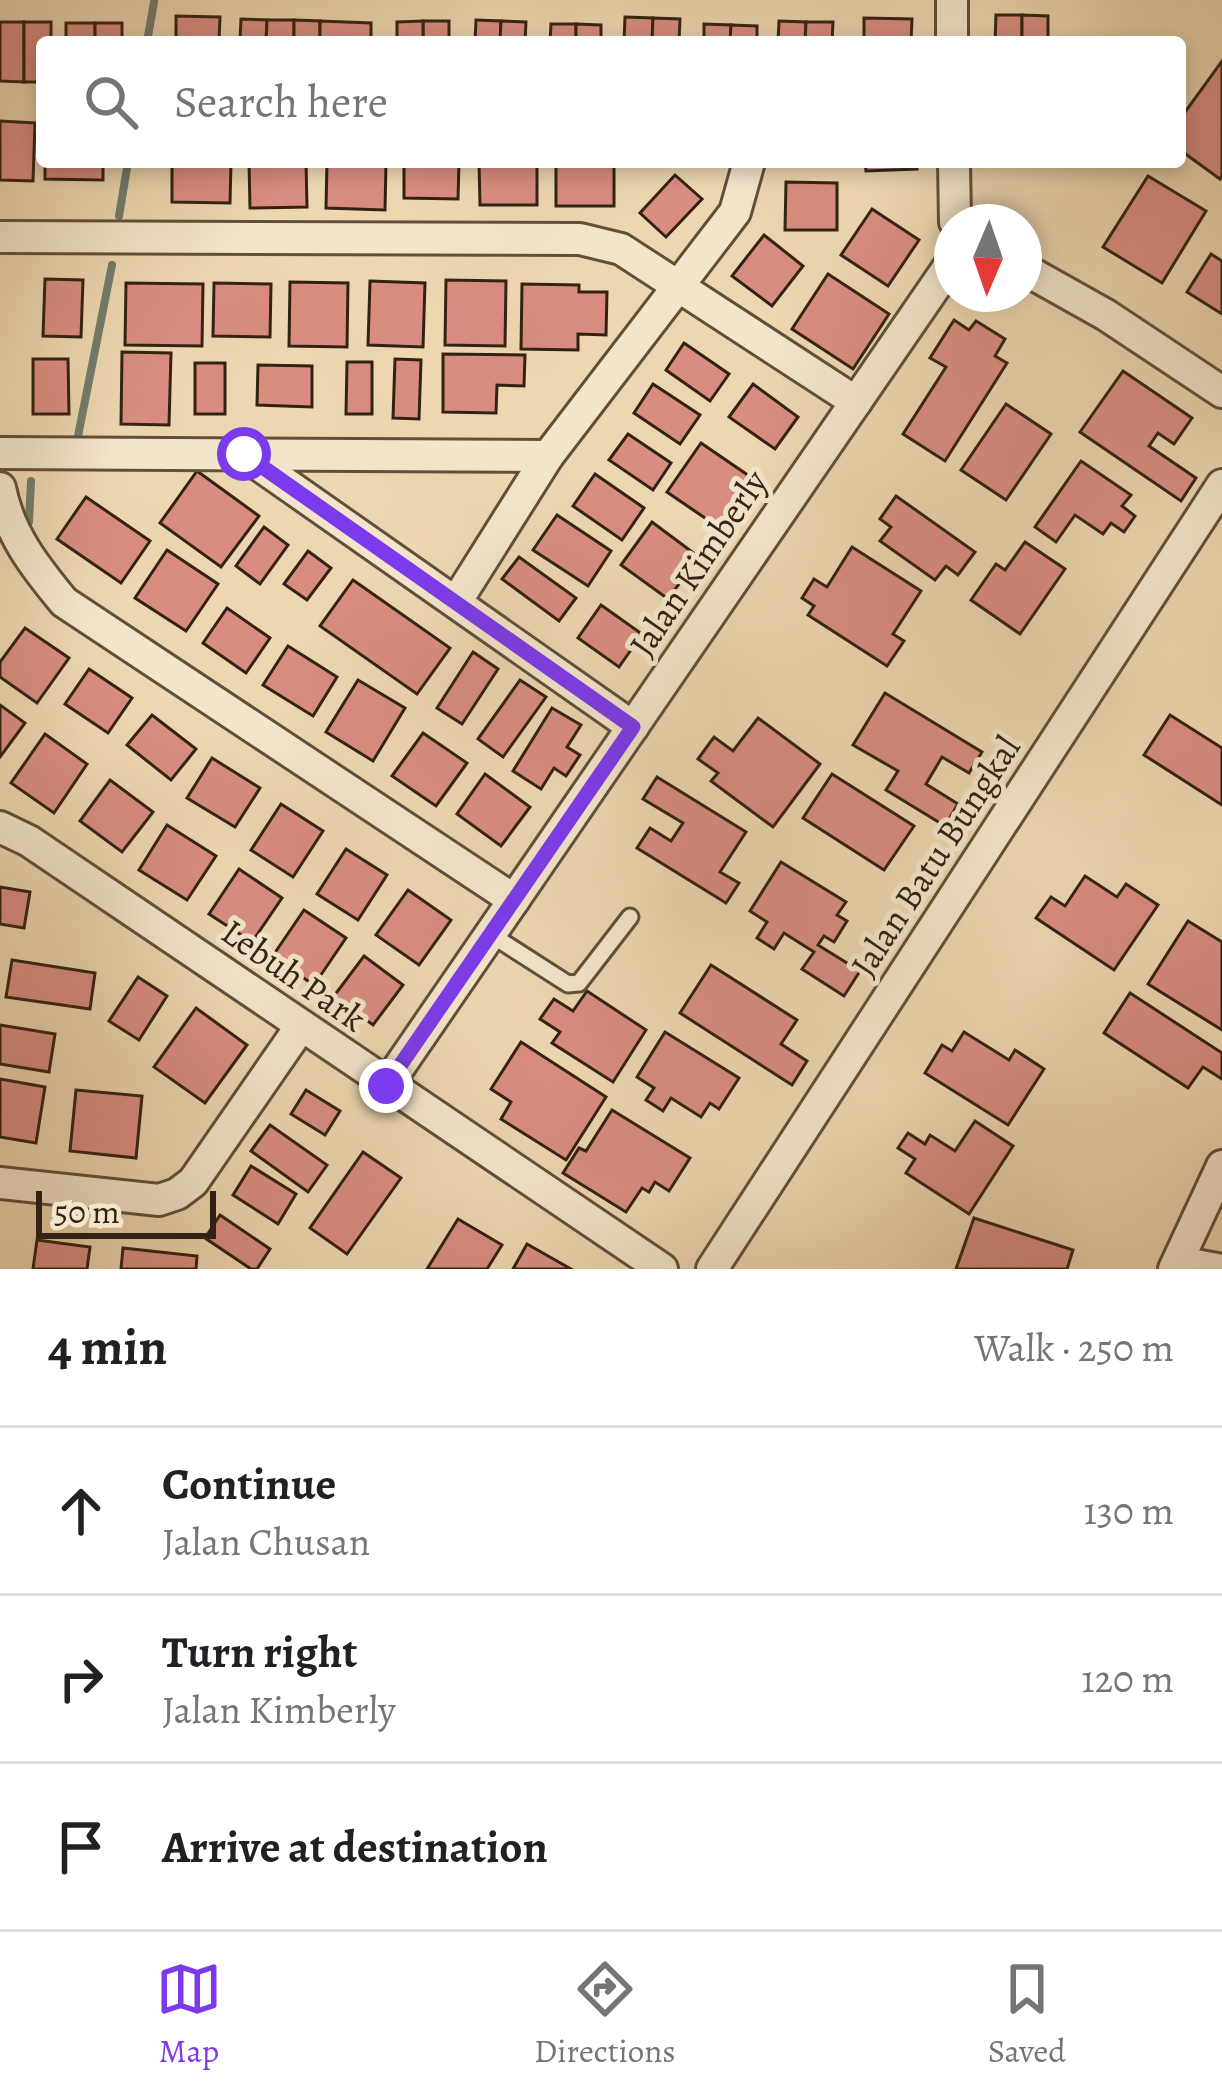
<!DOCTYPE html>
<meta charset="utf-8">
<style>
body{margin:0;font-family:Alegreya,serif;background:#f2f2f2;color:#202124}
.compass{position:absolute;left:934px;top:204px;width:108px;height:108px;border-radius:50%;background:#fff;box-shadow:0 6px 18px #0003;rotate:182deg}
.scale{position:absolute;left:36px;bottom:30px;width:180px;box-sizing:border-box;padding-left:12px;border:6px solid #332213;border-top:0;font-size:33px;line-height:42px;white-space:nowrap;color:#332213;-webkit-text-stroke:9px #f3e5cc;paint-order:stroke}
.stop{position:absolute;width:36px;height:36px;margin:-27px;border:9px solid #7c3aed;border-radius:50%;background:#fff}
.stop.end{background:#7c3aed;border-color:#fff;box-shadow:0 3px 12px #0008}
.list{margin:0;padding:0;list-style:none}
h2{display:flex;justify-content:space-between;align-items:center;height:156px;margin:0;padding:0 48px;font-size:51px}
h2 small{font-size:39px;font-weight:400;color:#757577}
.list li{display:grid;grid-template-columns:78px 1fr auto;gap:36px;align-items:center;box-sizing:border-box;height:168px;padding:0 48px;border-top:3px solid #e0e0e0}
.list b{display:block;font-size:45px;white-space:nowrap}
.list p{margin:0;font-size:39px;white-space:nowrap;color:#757577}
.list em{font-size:39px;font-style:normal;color:#757577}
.icon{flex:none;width:66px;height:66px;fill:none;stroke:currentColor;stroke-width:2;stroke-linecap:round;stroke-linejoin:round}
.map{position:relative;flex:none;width:1222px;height:1269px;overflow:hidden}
.search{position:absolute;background:#fff;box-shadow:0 6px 18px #0003;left:36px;right:36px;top:36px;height:132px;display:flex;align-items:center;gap:30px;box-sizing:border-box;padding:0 42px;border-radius:12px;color:#757577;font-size:45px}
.sheet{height:660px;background:#fff}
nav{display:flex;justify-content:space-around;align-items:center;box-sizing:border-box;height:168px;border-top:3px solid #e0e0e0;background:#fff;font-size:33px;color:#757577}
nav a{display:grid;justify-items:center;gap:6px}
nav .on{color:#7c3aed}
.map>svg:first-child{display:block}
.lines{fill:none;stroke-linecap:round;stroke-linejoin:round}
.stream{stroke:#707d6e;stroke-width:8}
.building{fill:#d98d81;stroke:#332213;stroke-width:3}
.lane-casing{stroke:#624f3a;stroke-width:21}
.street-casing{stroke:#624f3a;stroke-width:36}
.lane{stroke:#f3e5cc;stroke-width:15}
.street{stroke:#f3e5cc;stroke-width:30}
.route{stroke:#7c3aed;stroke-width:15}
.labels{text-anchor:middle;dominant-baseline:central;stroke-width:10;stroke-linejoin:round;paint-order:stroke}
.street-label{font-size:36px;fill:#332213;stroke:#f3e5cc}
</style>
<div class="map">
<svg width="1222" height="1269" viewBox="0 0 1222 1269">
<rect width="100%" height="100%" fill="#edd7b1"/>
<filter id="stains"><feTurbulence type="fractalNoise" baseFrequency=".00167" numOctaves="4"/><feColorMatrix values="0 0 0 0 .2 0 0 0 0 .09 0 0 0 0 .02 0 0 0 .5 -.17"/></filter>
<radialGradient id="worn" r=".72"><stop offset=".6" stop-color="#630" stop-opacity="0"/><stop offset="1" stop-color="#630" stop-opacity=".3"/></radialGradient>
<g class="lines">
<!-- stream -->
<g class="stream">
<path d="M147 42 154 2"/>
<path d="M119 216 128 162"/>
<path d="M78 436 112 265"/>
<path d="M29 522 31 481"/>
</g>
</g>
<!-- building -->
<g class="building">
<path d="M996 15H1022V42H995Z"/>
<path d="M1022 15 1048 16V42H1022Z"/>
<path d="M176 16 220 17 219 42H176Z"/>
<path d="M625 17 653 18 652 42H624Z"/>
<path d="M653 18 680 19 679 42H652Z"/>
<path d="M864 18 912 19 911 42H864Z"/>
<path d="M241 19 267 20 266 42H240Z"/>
<path d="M267 20H294V42H266Z"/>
<path d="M294 20 320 21V42H294Z"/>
<path d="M476 20 501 21 500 42H475Z"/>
<path d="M320 21 371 23V42H320Z"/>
<rect x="423" y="21" width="26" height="21"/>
<path d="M423 21V42H397V22Z"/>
<path d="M501 21 526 22 525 42H500Z"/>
<path d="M779 21 806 22 805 42H778Z"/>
<path d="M0 22H24V82L0 81Z"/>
<path d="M24 22H51V42H42V82H24Z"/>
<path d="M806 22H833L832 42H805Z"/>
<rect x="66" y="23" width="29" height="19"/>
<rect x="95" y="23" width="27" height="19"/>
<path d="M551 24H576V42H550Z"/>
<path d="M576 24 601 25V42H576Z"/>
<path d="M704 24 731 25 730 42H704Z"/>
<path d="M731 25 757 26V42H730Z"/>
<path d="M1222 61V176L1220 179 1180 150V119Z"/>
<path d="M0 121 35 123 33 181 0 180Z"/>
<path d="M45 162H103V180L45 179Z"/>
<path d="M172 162H231L230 203 172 202Z"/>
<path d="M249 162H306L307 207 250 208Z"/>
<path d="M327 162H386L385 210 326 208Z"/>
<path d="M404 162H459L458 199 404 198Z"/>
<path d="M479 162H537V205H480Z"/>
<rect x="556" y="162" width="58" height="44"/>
<path d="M865 162H917V169L866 171Z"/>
<path d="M675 175 702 199 666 237 640 213Z"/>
<path d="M1148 176 1206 211 1162 283 1103 247Z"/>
<path d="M786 182 837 183V230H785Z"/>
<path d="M872 209 919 240 888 286 841 255Z"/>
<path d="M764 235 803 266 772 306 732 276Z"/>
<path d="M1211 254 1222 261V314L1187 292Z"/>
<path d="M828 274 889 314 853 369 792 329Z"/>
<path d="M45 279 83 280 81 337 43 336Z"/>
<path d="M446 280 506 281 505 346 445 345Z"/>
<path d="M370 281 425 283 423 347 368 345Z"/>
<path d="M290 282 348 283 347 347 289 346Z"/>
<path d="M126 283 203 284 202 346 125 345Z"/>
<path d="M214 283 271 284 270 337 213 336Z"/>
<path d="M522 284 579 285V292H607L606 335 578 334V350L521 349Z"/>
<path d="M954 320 969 330 976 321 1005 339 995 356 1007 363 945 461 903 434 946 367 930 358Z"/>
<path d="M684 343 729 374 710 401 666 370Z"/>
<path d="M122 352 171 353 169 425 121 424Z"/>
<path d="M443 354 525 355 524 386 497 385 496 413 443 412Z"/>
<path d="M33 359H68L69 414H33Z"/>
<path d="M395 359 421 360 419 419 393 418Z"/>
<path d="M347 362H372V414H346Z"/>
<rect x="195" y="363" width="30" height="51"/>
<path d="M258 365 312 366V407L257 405Z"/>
<path d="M1123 371 1192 418 1174 444 1158 433 1149 446 1196 478 1181 501 1080 432Z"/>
<path d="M653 384 700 415 680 444 634 413Z"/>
<path d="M753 384 798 417 775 449 729 417Z"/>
<path d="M1006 404 1051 434 1006 500 961 470Z"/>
<path d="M628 434 671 463 653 490 609 460Z"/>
<path d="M701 443 752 478 718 527 667 492Z"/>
<path d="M1081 461 1131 495 1122 506 1135 516 1124 532 1111 523 1103 534 1075 515 1056 542 1035 527Z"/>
<path d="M197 471 259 516 221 567 160 523Z"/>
<path d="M595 474 644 508 622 540 573 506Z"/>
<path d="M896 496 975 552 958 575 946 566 935 580 880 541 891 527 880 519Z"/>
<path d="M86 497 150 541 121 583 57 539Z"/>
<path d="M557 515 611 551 588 586 533 550Z"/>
<path d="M652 522 699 557 668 599 621 565Z"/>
<path d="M264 527 288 545 260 584 236 566Z"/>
<path d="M1025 542 1065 569 1020 634 971 600 996 564 1005 570Z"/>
<path d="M852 547 921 591 893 634 904 641 887 666 808 615 814 606 802 598 814 579 827 587Z"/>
<path d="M167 550 218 584 186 631 135 598Z"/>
<path d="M308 551 331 568 307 600 284 584Z"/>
<path d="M519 557 576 598 559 621 502 579Z"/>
<path d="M353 580 450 648 417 694 320 626Z"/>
<path d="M601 605 642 634 619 667 578 638Z"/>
<path d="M227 608 270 638 246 673 203 643Z"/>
<path d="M25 628 69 658 37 703 0 677V662Z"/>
<path d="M288 646 337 677 313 716 263 685Z"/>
<path d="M473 652 498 669 462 724 437 708Z"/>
<path d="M89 669 132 698 108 733 65 704Z"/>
<path d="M358 680 405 708 373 761 326 732Z"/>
<path d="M520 680 546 697 503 757 478 739Z"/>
<path d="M885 693 982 752 969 773 942 757 926 784 958 804 945 826 886 790 898 771 853 745Z"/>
<path d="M0 705 25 723 0 757Z"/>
<path d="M552 708 581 725 567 747 580 755 566 776 554 768 541 789 513 771Z"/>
<path d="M152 715 196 749 171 780 127 745Z"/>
<path d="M1170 715 1222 748V805L1144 755Z"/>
<path d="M758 718 820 764 773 827 711 781 718 773 698 759 714 737 733 751Z"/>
<path d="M423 733 467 763 436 806 392 776Z"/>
<path d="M45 734 87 764 54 813 11 783Z"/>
<path d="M212 758 260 788 235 827 187 798Z"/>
<path d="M485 774 530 807 501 846 457 814Z"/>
<path d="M832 774 914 826 884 870 803 818Z"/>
<path d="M657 777 746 832 720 872 739 883 726 903 637 848 650 828 671 841 683 823 643 799Z"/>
<path d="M110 780 153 812 122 852 80 821Z"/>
<path d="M281 804 323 831 293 877 251 850Z"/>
<path d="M167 825 216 856 187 900 139 870Z"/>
<path d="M346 849 387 875 358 920 317 894Z"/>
<path d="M781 862 846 902 837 915 847 921 834 942 824 936 818 945 860 971 844 996 802 969 814 952 784 933 774 949 757 938 767 922 750 911Z"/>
<path d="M239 869 282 898 252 942 209 914Z"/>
<path d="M1085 876 1117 897 1126 884 1158 905 1114 970 1036 918 1051 897 1065 906Z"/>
<path d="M0 887 30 892 24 928 0 924Z"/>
<path d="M408 890 451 920 419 965 376 935Z"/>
<path d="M304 910 346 938 314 985 272 957Z"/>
<path d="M1188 921 1222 942V1030L1148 984Z"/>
<path d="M364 956 403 985 373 1025 334 996Z"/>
<path d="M12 960 95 973 90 1009 6 997Z"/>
<path d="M711 965 797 1020 781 1044 807 1061 792 1085 680 1013Z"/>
<path d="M138 977 167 996 139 1040 109 1021Z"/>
<path d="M587 991 646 1030 613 1082 552 1043 560 1032 540 1019 554 999 573 1011Z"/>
<path d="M1130 993 1222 1053V1079L1203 1067 1188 1088 1104 1033Z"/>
<path d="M196 1008 247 1045 205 1103 154 1067Z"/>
<path d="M0 1025 55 1034 49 1072 0 1064Z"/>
<path d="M665 1032 739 1078 719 1109 710 1103 701 1117 671 1098 663 1111 646 1100 654 1088 637 1077Z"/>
<path d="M964 1032 1009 1060 1015 1050 1044 1069 1008 1125 925 1073 942 1045 952 1051Z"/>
<path d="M521 1042 606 1097 566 1160 501 1119 511 1102 491 1089Z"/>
<path d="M0 1079 45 1087 36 1143 0 1137Z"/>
<path d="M76 1090 142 1096 136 1158 70 1151Z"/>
<path d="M306 1090 340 1111 325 1135 291 1114Z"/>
<path d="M612 1110 690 1158 669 1191 655 1182 649 1192 642 1188 626 1212 563 1173 579 1148 586 1151Z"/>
<path d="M975 1121 1013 1146 969 1214 906 1173 915 1159 898 1148 908 1133 925 1144 930 1135 955 1151Z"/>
<path d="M270 1125 327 1165 308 1192 251 1151Z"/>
<path d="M363 1152 401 1178 347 1254 310 1228Z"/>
<path d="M251 1166 296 1194 278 1224 233 1195Z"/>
<path d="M220 1215 270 1249 257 1269H251L205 1238Z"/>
<path d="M974 1218 1073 1250 1067 1269H956Z"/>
<path d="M458 1219 502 1245 487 1269H427Z"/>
<path d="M37 1240 90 1247 87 1269H33Z"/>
<path d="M527 1244 571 1269H513Z"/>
<path d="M123 1248 197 1256 196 1269H121Z"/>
</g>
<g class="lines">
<!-- lane casing -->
<g class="lane-casing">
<path id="lane" d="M490 934 568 984 579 983 630 917"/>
</g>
<!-- street casing -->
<g class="street-casing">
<g id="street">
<path d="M952 0V42"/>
<path d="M954 162 955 222"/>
<path d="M0 237 580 239 621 249 856 402"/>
<path d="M1024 269 1106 315 1222 392"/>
<path d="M0 453 548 456"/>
<path d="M245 455 633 727"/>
<path d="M0 488C9 534 35 567 64 602L514 900"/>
<path d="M456 602 548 456 735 212 749 162"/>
<path d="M0 827 29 841 662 1269"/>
<path d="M386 1086 952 262"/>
<path d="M0 1183 159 1200 177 1194 193 1182 301 1026"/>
<path d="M1179 1262 1217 1269"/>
<path d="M712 1269 1222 485"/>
<path d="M1174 1269 1222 1166"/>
</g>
</g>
<!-- lane -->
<use href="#lane" class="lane"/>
<!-- street -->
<use href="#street" class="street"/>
</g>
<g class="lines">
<!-- route -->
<path class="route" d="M244 454 633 727 386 1086"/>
</g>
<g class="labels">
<!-- street labels -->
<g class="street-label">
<text transform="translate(698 563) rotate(-56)">Jalan Kimberly</text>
<text transform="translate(935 856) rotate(-57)">Jalan Batu Bungkal</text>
<text transform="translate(294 975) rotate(35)">Lebuh Park</text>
</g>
</g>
<rect width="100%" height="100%" filter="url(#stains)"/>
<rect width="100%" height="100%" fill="url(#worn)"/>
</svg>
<svg class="compass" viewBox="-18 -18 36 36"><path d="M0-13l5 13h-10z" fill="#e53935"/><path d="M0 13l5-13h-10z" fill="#757577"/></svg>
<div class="scale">50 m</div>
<div class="stop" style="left:244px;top:454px"></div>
<div class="stop end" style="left:386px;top:1086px"></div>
<div class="search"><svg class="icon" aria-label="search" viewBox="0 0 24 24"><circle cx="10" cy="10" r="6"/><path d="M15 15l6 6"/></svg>Search here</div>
</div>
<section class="sheet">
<h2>4 min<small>Walk · 250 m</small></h2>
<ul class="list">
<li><svg class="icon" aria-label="ahead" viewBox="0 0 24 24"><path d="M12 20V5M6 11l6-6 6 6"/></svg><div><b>Continue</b><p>Jalan Chusan</p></div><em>130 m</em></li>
<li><svg class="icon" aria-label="right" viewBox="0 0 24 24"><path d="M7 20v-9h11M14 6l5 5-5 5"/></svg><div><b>Turn right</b><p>Jalan Kimberly</p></div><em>120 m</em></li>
<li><svg class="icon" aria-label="arrive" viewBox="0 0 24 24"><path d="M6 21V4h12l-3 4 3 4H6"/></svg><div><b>Arrive at destination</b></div></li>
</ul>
</section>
<nav>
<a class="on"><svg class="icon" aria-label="map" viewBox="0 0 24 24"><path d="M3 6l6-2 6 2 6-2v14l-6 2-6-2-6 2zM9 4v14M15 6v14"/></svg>Map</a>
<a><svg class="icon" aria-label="directions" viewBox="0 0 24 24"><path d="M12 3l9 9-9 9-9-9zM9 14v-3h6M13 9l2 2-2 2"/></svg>Directions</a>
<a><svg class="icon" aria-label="saved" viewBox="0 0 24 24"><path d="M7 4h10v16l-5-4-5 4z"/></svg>Saved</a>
</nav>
